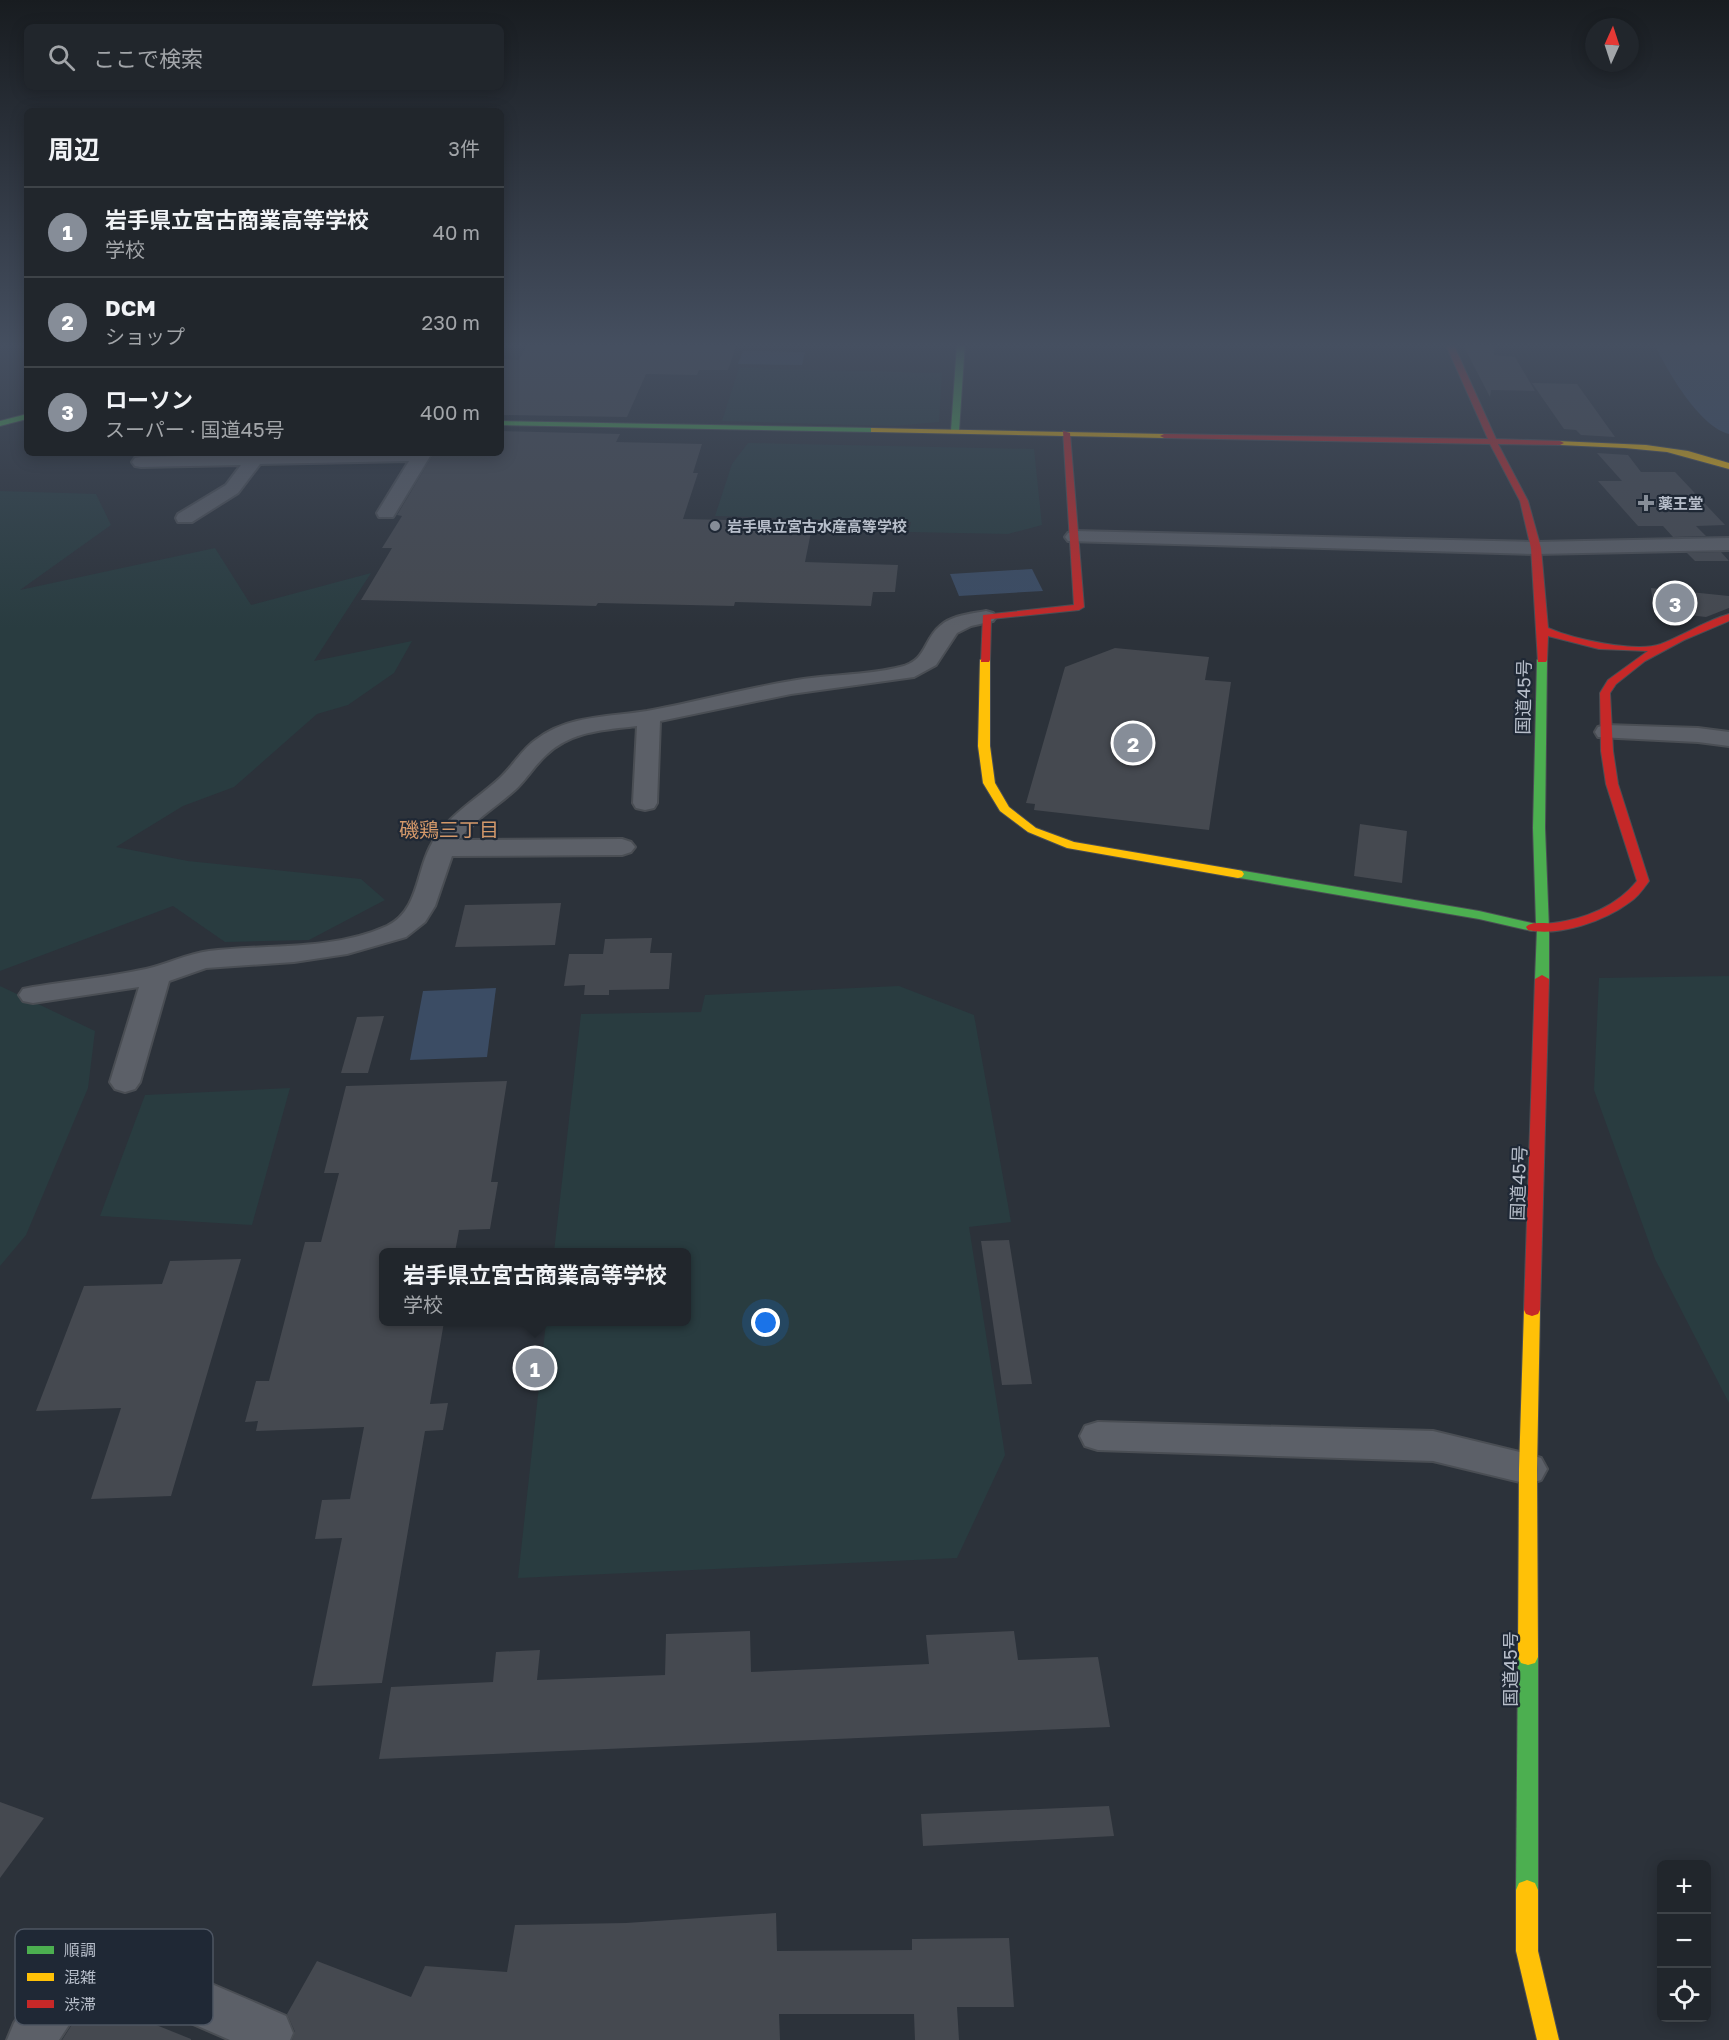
<!DOCTYPE html>
<html lang="ja">
<meta charset="utf-8">
<style>
body{margin:0;font-family:"Golos Text","Noto Sans JP",sans-serif;background:#292e34;color:#f1f3f6}
.controls{position:absolute;right:18px;bottom:18px;display:grid;overflow:hidden;border-radius:9px;box-shadow:0 3px 15px #0003}
.controls button{width:54px;height:54px;display:grid;place-items:center;padding:0;border:0;border-bottom:2px solid #3e4348;background:#21262c;color:#f1f3f6;font:30px sans-serif}
.compass{position:absolute;left:1585px;top:18px;width:54px;height:54px;border-radius:50%;background:#21262c;box-shadow:0 3px 15px #0003;rotate:3deg}
.you{position:absolute;left:766px;top:1323px;width:21px;height:21px;margin:-15px;border:4px solid #fff;border-radius:50%;background:#1a73e8;box-shadow:0 0 0 9px #1a73e833}
.badge{display:grid;place-items:center;width:39px;height:39px;border-radius:50%;background:#868d98;color:#fff;font-size:20px;font-weight:700}
.pin{position:absolute;translate:-50% -50%;border:3px solid #fff;box-shadow:0 2px 6px #0006}
.popup{position:absolute;left:379px;top:1248px;width:312px;height:78px;box-sizing:border-box;display:grid;place-content:center;border-radius:9px;background:#21262c;filter:drop-shadow(0 2px 4px #0005);font-size:20px;white-space:nowrap;color:#a2a5a9}
.popup b{font-size:22px;color:#f1f3f6}
.popup::after{content:'';position:absolute;left:50%;top:100%;margin-left:-12px;border:12px solid transparent;border-top-color:#21262c}
.list{margin:0;padding:0;list-style:none}
h2{display:flex;justify-content:space-between;align-items:center;height:78px;margin:0;padding:0 24px;font-size:26px}
h2 small{font-size:20px;font-weight:400;color:#a2a5a9}
.list li{display:grid;grid-template-columns:39px 1fr auto;gap:18px;align-items:center;box-sizing:border-box;height:90px;padding:0 24px;border-top:2px solid #3e4348}
.list b{display:block;font-size:22px;white-space:nowrap}
.list p{margin:0;font-size:20px;white-space:nowrap;color:#a2a5a9}
.list em{font-size:20px;font-style:normal;color:#a2a5a9}
.icon{flex:none;width:33px;height:33px;fill:none;stroke:currentColor;stroke-width:2;stroke-linecap:round;stroke-linejoin:round}
.map{position:relative;flex:none;width:1729px;height:2040px;overflow:hidden}
.search{position:absolute;background:#21262c;box-shadow:0 3px 15px #0003;left:24px;top:24px;width:480px;height:66px;display:flex;align-items:center;gap:15px;box-sizing:border-box;padding:0 21px;border-radius:9px;color:#a2a5a9;font-size:22px}
.panel{position:absolute;background:#21262c;box-shadow:0 3px 15px #0003;left:24px;top:108px;width:480px;height:348px;border-radius:9px}
.map>svg:first-child{display:block}
.green{fill:#293c40}
.water{fill:#3b4c64}
.building{fill:#454950}
.lines{fill:none;stroke-linecap:round;stroke-linejoin:round}
.street-casing{stroke:#4a4e54;stroke-width:4}
.fast-casing{stroke:#4a4e54;stroke-width:2}
.slow-casing{stroke:#4a4e54;stroke-width:2}
.jam-casing{stroke:#4a4e54;stroke-width:2}
.street{fill:#5c6068;fill-rule:evenodd}
.fast{fill:#4caf50;fill-rule:evenodd}
.slow{fill:#ffc107;fill-rule:evenodd}
.jam{fill:#c62828;fill-rule:evenodd}
.poi-dot{fill:#868d98;stroke:#1f2835;stroke-width:2}
.labels{text-anchor:middle;dominant-baseline:central;stroke-width:4.5;stroke-linejoin:round;paint-order:stroke}
.far-poi-label{font-size:15px;font-weight:bold;fill:#b7beca;stroke:#1f2835;text-anchor:start}
.street-label{font-size:18px;fill:#b7beca;stroke:#1f2835}
.neighbourhood-label{font-size:20px;fill:#d3986a;stroke:#1f2835}
.key{fill:#1f2835;stroke:#4d5562;stroke-width:1.5}
.key-label{font-size:16px;fill:#b7beca}
</style>
<div class="map">
<svg width="1729" height="2040" viewBox="0 0 1729 2040">
<rect width="100%" height="100%" fill="#2c323a"/>
<!-- green -->
<g class="green">
<path d="M739 368 942 373 939 422 895 426 722 421Z"/>
<path d="M748 443 1034 449 1042 525 1008 534 909 532 911 522 715 516 732 464Z"/>
<path d="M0 491 96 494 111 525 20 590 215 548 251 605 371 573 314 661 412 641 394 673 348 705 317 714 234 787 183 806 116 847 188 861 361 879 385 900 309 940 225 942 173 906 0 971Z"/>
<path d="M1729 976V1403L1655 1259 1594 1090 1599 978Z"/>
<path d="M0 986 95 1031 88 1088 26 1235 0 1266Z"/>
<path d="M899 986 974 1015 1011 1222 969 1227 1005 1455 957 1558 518 1578 546 1322H686V1252H554L581 1014 701 1012 705 995Z"/>
<path d="M290 1088 252 1225 100 1216 145 1095Z"/>
</g>
<!-- water -->
<g class="water">
<path d="M1654 343H1729V434C1699 427 1666 369 1654 343Z"/>
<path d="M743 351 805 352 802 365 738 364Z"/>
<path d="M1032 569 1043 591 959 596 950 574Z"/>
<path d="M496 988 487 1057 410 1060 423 991Z"/>
</g>
<!-- building -->
<g class="building">
<path d="M528 343H609L736 346 728 370H699L697 375 646 374 627 417 501 415V359L519 360Z"/>
<path d="M1462 343H1495L1494 355 1515 357 1535 391 1491 390 1490 397Z"/>
<path d="M1532 383 1577 384 1615 437 1581 435 1576 430 1564 429Z"/>
<path d="M501 431 620 434 616 442 702 444 693 473H698L683 519 813 522 805 562 898 565 895 592H873L871 606 735 602 734 606 598 603 596 606 361 600 392 548H382L402 516 397 515 434 453H501Z"/>
<path d="M1597 453 1628 455 1641 472H1675L1725 525 1696 526 1706 536 1673 537 1663 526H1638L1598 481H1622Z"/>
<path d="M1721 552 1729 561H1695L1687 553Z"/>
<path d="M1651 588 1729 596V608L1706 617 1654 611Z"/>
<path d="M1115 648 1209 657 1205 680 1231 682 1209 830 1034 810 1035 804 1026 803 1065 667Z"/>
<path d="M1360 824 1407 831 1402 883 1354 876Z"/>
<path d="M561 903 555 945 455 947 465 905Z"/>
<path d="M652 938 650 953H672L669 989 609 990V995H584L585 985 564 986 569 954H603L605 939Z"/>
<path d="M384 1016 368 1073H341L357 1017Z"/>
<path d="M507 1081 491 1182H498L490 1229 459 1230 455 1252H384V1322H444L430 1404 448 1403 443 1430 425 1431 382 1683 312 1686 342 1538 315 1539 322 1500 350 1499 364 1427 256 1431 258 1421 245 1422 256 1381H269L305 1242H321L339 1173H324L346 1086Z"/>
<path d="M1009 1240 1032 1384 1002 1385 981 1241Z"/>
<path d="M241 1259 171 1496 91 1499 121 1408 36 1411 84 1286 162 1284 170 1261Z"/>
<path d="M750 1631 751 1672 929 1664 926 1635 1014 1631 1018 1660 1098 1657 1110 1727 379 1759 391 1687 493 1682 496 1652 540 1650 537 1680 665 1675 666 1634Z"/>
<path d="M0 1802 44 1818 0 1878Z"/>
<path d="M1109 1806 1114 1836 923 1846 921 1814Z"/>
<path d="M776 1913 777 1951 912 1950V1939L1009 1938 1014 2007H957L959 2040H915L914 2014H779L780 2040H292L295 2032 287 2014 317 1961 411 1997 425 1966 507 1972 515 1925 626 1923Z"/>
<path d="M89 1998 191 2039V2040H62Z"/>
</g>
<g class="lines">
<!-- street casing -->
<g class="street-casing">
<g id="street">
<path d="M289 453H432L393 517H379L377 513 409 461 260 464 238 493 192 522H178L176 518 178 514 226 485 241 465 141 467 135 466 132 462 135 458 141 457Z"/>
<path d="M1075 531 1536 542 1729 538V550L1536 554 1068 541 1065 537 1068 533Z"/>
<path d="M986 611 993 613 996 617 993 621 971 626 957 633 936 665 914 677 791 694 660 721 657 803 654 808 645 810 636 808 633 803 637 726C604 730 571 731 546 755 534 766 526 780 515 790 496 807 474 820 459 840L622 839 631 842 635 847 631 852 622 855 452 856 435 906 425 922 406 937 347 954 294 962 206 968 169 981 140 1082 135 1089 125 1092 115 1089 110 1082 139 987 33 1003 23 1001 19 995 23 989 33 987C70 981 109 977 146 969 168 964 186 954 209 951 267 944 332 951 387 926 418 911 416 874 430 847 446 816 475 801 500 778 513 766 522 749 537 739 569 715 610 717 647 711 695 702 743 689 791 681 827 674 865 676 900 667 927 661 923 640 940 626 952 615 971 614 986 611Z"/>
<path d="M1606 725 1698 728 1729 732V746L1698 742 1598 737 1595 732 1598 727Z"/>
<path d="M1098 1422 1433 1431 1528 1454 1541 1458 1547 1469 1541 1480 1528 1484 1433 1461 1098 1450 1085 1446 1080 1436 1085 1426Z"/>
<path d="M88 1931 286 2016 293 2033 290 2040H230L97 1982 59 2040H7L14 2023 72 1938Z"/>
</g>
</g>
<!-- fast casing -->
<g class="fast-casing">
<g id="fast">
<path d="M957 343H965L959 431 955 433 951 431Z"/>
<path d="M27 414V419L0 426V421Z"/>
<path d="M501 421 874 428 878 430 874 432 501 425Z"/>
<path d="M1542 657 1547 660 1545 828 1549 929V979L1547 982H1537L1535 979 1537 929 1532 931 1479 919 1234 877 1232 874 1234 871 1238 870 1479 911 1536 924 1533 828 1537 660Z"/>
<path d="M1528 1649 1535 1651 1538 1657V1890L1535 1897 1527 1900 1519 1897 1516 1890 1518 1657 1521 1651Z"/>
</g>
</g>
<!-- slow casing -->
<g class="slow-casing">
<g id="slow">
<path d="M871 428 1164 434 1168 436 1164 438 874 432H871Z"/>
<path d="M1557 441 1646 445 1688 451 1729 463V469L1667 452 1625 448 1560 445 1556 443Z"/>
<path d="M985 657 990 660V746L995 783 1009 807 1036 828 1074 842 1238 870 1242 871 1244 874 1242 877 1238 878 1067 848 1028 832 1000 811 983 783 978 746 980 660Z"/>
<path d="M1532 1304 1538 1306 1540 1310 1537 1469 1538 1657 1535 1663 1528 1665 1521 1663 1518 1657 1519 1469 1524 1310 1526 1306Z"/>
<path d="M1527 1880 1535 1883 1538 1890V1951L1559 2040H1537L1516 1951V1890L1519 1883Z"/>
</g>
</g>
<!-- jam casing -->
<g class="jam-casing">
<g id="jam">
<path d="M1445 343H1453L1496 439 1560 441 1564 443 1560 445 1498 444 1528 501 1541 548 1548 628C1573 639 1636 653 1661 644 1684 635 1705 621 1729 614V621L1684 640 1645 661 1616 684 1610 693 1613 751 1618 784 1649 881C1644 888 1638 897 1630 902 1605 921 1559 937 1528 930L1526 927C1532 921 1544 924 1553 923 1585 919 1617 906 1637 881L1606 784 1601 751 1600 693 1608 680 1648 651 1599 649 1548 636 1547 660 1546 662H1538L1531 548 1520 501 1490 444 1164 438 1160 436 1164 434 1488 439Z"/>
<path d="M1063 431 1070 433 1084 607 1079 610 991 619 990 660 989 662H981L983 615 1074 605Z"/>
<path d="M1542 975 1549 979 1540 1310 1538 1314 1532 1316 1526 1314 1524 1310 1535 979Z"/>
</g>
</g>
<!-- street -->
<use href="#street" class="street"/>
<!-- fast -->
<use href="#fast" class="fast"/>
<!-- slow -->
<use href="#slow" class="slow"/>
<!-- jam -->
<use href="#jam" class="jam"/>
</g>
<!-- sky -->
<linearGradient id="sky" x2="0" y2="1"><stop stop-color="#181c20"/><stop offset="0.55" stop-color="#454f60"/><stop offset="1" stop-color="#454f60" stop-opacity="0"/></linearGradient>
<rect width="1729" height="628" fill="url(#sky)"/>
<!-- markers -->
<g class="poi-dot">
<path d="M1643 494h6v6h6v6h-6v6h-6v-6h-6v-6h6z"/>
<circle cx="715" cy="526" r="6"/>
</g>
<g class="labels">
<!-- far-poi labels -->
<g class="far-poi-label">
<text x="1658" y="503">薬王堂</text>
<text x="727" y="526">岩手県立宮古水産高等学校</text>
</g>
<!-- street labels -->
<g class="street-label">
<text transform="translate(1523 697) rotate(-89)">国道45号</text>
<text transform="translate(1518 1183) rotate(-88)">国道45号</text>
<text transform="translate(1510 1669) rotate(-90)">国道45号</text>
</g>
<!-- neighbourhood labels -->
<g class="neighbourhood-label">
<text x="449" y="829">磯鶏三丁目</text>
</g>
</g>
<!-- legend -->
<rect x="15" y="1929" width="198" height="96" rx="9" class="key"/>
<rect x="27" y="1946" width="27" height="8" fill="#4caf50"/>
<rect x="27" y="1973" width="27" height="8" fill="#ffc107"/>
<rect x="27" y="2000" width="27" height="8" fill="#c62828"/>
<g class="key-label">
<text x="64" y="1956">順調</text>
<text x="64" y="1983">混雑</text>
<text x="64" y="2010">渋滞</text>
</g>
</svg>
<div class="controls">
<button>+</button>
<button>−</button>
<button><svg class="icon" aria-label="locate" viewBox="0 0 24 24"><circle cx="12" cy="12" r="6"/><path d="M12 2v4M12 18v4M2 12h4M18 12h4"/></svg></button>
</div>
<svg class="compass" viewBox="-18 -18 36 36"><path d="M0-13l5 13h-10z" fill="#e53935"/><path d="M0 13l5-13h-10z" fill="#a2a5a9"/></svg>
<div class="you"></div>
<div class="pin badge" style="left:535px;top:1368px">1</div>
<div class="popup"><b>岩手県立宮古商業高等学校</b>学校</div>
<div class="pin badge" style="left:1133px;top:743px">2</div>
<div class="pin badge" style="left:1675px;top:603px">3</div>
<div class="search"><svg class="icon" aria-label="search" viewBox="0 0 24 24"><circle cx="10" cy="10" r="6"/><path d="M15 15l6 6"/></svg>ここで検索</div>
<section class="panel">
<h2>周辺<small>3件</small></h2>
<ul class="list">
<li><span class="badge">1</span><div><b>岩手県立宮古商業高等学校</b><p>学校</p></div><em>40 m</em></li>
<li><span class="badge">2</span><div><b>DCM</b><p>ショップ</p></div><em>230 m</em></li>
<li><span class="badge">3</span><div><b>ローソン</b><p>スーパー · 国道45号</p></div><em>400 m</em></li>
</ul>
</section>
</div>
